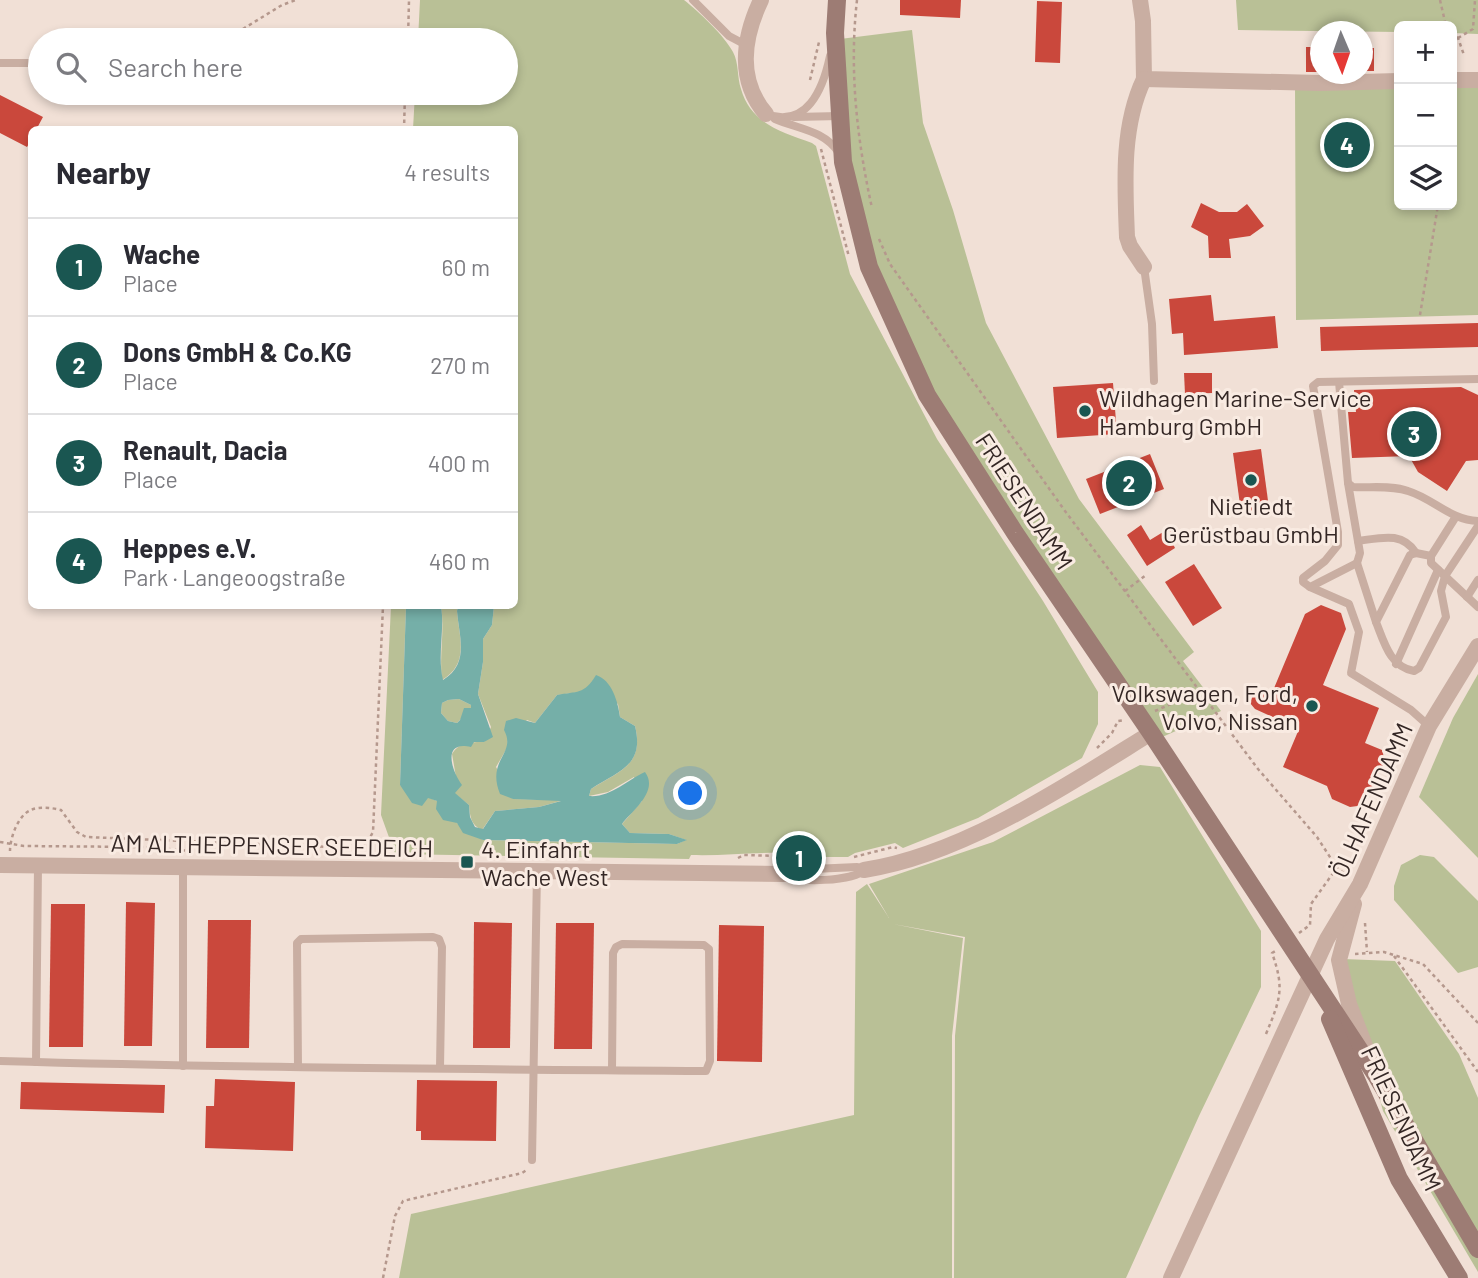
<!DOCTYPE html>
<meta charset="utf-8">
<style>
body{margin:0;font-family:Barlow,sans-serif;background:#f2f2f3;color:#2b2b33}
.controls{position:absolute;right:21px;top:21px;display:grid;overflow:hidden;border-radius:10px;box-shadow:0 4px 10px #0003}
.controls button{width:63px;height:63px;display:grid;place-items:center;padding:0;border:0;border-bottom:2px solid #e1e1e2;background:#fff;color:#2b2b33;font:35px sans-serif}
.compass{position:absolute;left:1310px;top:21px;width:63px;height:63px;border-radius:50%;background:#fff;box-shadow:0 4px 10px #0003;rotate:178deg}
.you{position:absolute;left:691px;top:794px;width:24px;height:24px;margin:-18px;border:5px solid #fff;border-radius:50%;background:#1a73e8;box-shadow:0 0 0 10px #1a73e833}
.badge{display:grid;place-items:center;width:46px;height:46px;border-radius:50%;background:#1a5651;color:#fff;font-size:23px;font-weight:700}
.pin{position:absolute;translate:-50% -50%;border:4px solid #fff;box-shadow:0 2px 7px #0006}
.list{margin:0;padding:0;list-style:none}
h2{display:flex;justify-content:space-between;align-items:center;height:91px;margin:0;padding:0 28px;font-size:30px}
h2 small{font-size:23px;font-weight:400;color:#7c7c81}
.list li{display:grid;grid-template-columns:46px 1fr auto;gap:21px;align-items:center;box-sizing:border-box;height:98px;padding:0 28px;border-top:2px solid #e1e1e2}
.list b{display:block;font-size:26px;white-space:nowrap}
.list p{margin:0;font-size:23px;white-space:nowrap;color:#7c7c81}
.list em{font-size:23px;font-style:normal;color:#7c7c81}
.icon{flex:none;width:38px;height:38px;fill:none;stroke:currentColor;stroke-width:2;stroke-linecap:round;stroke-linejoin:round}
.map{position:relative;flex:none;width:1478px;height:1278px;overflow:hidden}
.search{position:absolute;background:#fff;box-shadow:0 4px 10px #0003;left:28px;top:28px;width:490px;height:77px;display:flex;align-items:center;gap:18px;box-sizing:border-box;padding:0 24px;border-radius:38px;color:#7c7c81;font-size:26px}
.panel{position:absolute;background:#fff;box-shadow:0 4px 10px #0003;left:28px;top:126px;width:490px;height:483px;border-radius:10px}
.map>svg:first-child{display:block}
.green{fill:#b9c096}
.water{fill:#75afa8;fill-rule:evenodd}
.building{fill:#ca483c}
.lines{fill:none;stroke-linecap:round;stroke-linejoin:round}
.path{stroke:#b5988d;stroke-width:2.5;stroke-dasharray:3.5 3.5;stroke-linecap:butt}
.service{stroke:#c9aea2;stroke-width:8}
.minor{stroke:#c9aea2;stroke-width:16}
.secondary{stroke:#9d7c74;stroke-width:18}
.poi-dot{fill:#1a5651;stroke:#f9ebe2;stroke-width:2.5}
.labels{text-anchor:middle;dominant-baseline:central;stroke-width:6;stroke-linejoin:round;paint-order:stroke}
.poi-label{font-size:24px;fill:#342725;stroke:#f9ebe2;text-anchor:start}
.street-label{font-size:24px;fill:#342725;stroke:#f9ebe2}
</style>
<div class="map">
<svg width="1478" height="1278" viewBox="0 0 1478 1278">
<rect width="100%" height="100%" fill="#f1e0d6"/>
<!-- green -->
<g class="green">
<path d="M420 0H684C699 12 724 35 733 52 739 63 737 77 741 89 751 124 782 132 812 143L816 146 850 274 937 439 1043 601 1098 692V724L1082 758 978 818 903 848 895 843 855 853 848 857H814V851H789V853C755 852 724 856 691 855L689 859 395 854 381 815 391 606H406L400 785 437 801 457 823 483 840 677 844 686 840 669 834 630 833 622 824 642 801 634 777 608 792 589 796 591 789C617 772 645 766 635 726L620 717 618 704 590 686 581 692 557 695 535 723 527 720 508 739 507 748 496 767 513 799 564 800 539 807 495 811 482 830C471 825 470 817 469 805L454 793 456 777 452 754C459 742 471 742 484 742L491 727 478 694 483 662V639L492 625 494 606H514V130L413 129 415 93H506V40H418Z"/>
<path d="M1236 0H1478V34L1452 33V26H1399V32L1238 30Z"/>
<path d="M912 30 923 123 953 210 986 323 1079 499 1194 652 1183 661 1221 711 1160 738 932 393 874 265 848 161 840 39Z"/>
<path d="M1478 81V315L1296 320 1295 85 1399 83V205H1452V82Z"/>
<path d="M441 606H458L457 611C459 638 470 663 442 680 439 655 445 631 441 606Z"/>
<path d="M1478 674V858L1419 797 1453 718Z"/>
<path d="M459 699 471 705V708L457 723 448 721 441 713 442 703 448 700Z"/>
<path d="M1140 765 1160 767 1261 931V987L1199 1116 1126 1278H954L955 1036 965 937 893 924 963 938 952 1036V1278H399L411 1214 854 1115 856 892 867 884 889 918 869 884 993 842Z"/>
<path d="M1420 855 1434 857 1478 901V967L1458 973 1394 900V886L1401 865Z"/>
<path d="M1343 959 1395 961 1459 1054 1478 1098V1272L1383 1111Z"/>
</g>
<!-- water -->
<path class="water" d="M406 606H441C445 630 437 655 443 680 470 663 459 637 457 611L458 606H494L492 625 483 639V662L478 694 493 737 484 742H474L471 747C442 740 451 770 462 785L455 793 469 805 470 817 475 827 483 829 495 811 539 807 561 801 513 799 500 794C486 759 517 754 504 730L506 721 516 718 535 723 557 695C577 691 584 695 596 675 612 680 618 702 620 717L635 726C645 766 618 771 591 789L589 796C610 798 627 780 645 772 659 791 633 810 622 824L630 833 669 834 687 840 677 844 483 840 463 833 457 823 443 820 436 809 437 801 428 798 422 806 412 803 400 785ZM459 699 471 705V708H464L460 720 457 723 448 721 441 713 442 703 448 700Z"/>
<!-- building -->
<g class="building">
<path d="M900 0H961L960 18 900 15Z"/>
<path d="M1037 1 1062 2 1060 63 1035 62Z"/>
<rect x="1306" y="47" width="14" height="25"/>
<rect x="1362" y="48" width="12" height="23"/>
<path d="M0 95 43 117 36 130H32V139L27 147 0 133Z"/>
<path d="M1201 203 1219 212H1237L1247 204 1264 226 1250 236 1229 239 1231 258H1209L1208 236 1191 227Z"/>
<path d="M1211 295 1214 321 1275 316 1278 348 1184 355 1183 333 1172 334 1169 299Z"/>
<path d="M1478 323V347L1321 351 1320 327Z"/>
<path d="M1184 373H1212V393L1185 394Z"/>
<path d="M1113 383 1117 434 1057 438 1053 387Z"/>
<path d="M1461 387 1478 395V460L1466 461 1447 491 1418 472 1409 456 1352 458 1348 412H1356L1354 390Z"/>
<path d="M1261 449 1269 508 1241 512 1233 453Z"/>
<path d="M1150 454 1164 489 1100 514 1086 479Z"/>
<path d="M1141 525 1150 540 1173 526 1181 539 1173 544 1175 548 1147 566 1127 535Z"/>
<path d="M1194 564 1222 608 1193 626 1165 582Z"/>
<path d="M1321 605 1341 613 1346 629 1323 685 1379 708 1365 743 1382 750 1385 761 1365 805 1350 807 1332 799 1327 786 1283 767 1299 729 1255 709 1250 703 1255 690 1263 689 1272 693 1305 614Z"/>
<path d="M789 851H809V863H788Z"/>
<path d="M126 902 155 903 152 1046H124Z"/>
<path d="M51 904H85L83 1047H49Z"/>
<path d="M208 920H251L249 1048H206Z"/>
<path d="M474 922 512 923 510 1048H473Z"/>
<path d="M556 923H594L592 1049H554Z"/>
<path d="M719 925 764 926 762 1062 717 1061Z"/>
<path d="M215 1079 295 1082 293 1151 205 1148 206 1106H214Z"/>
<path d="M417 1080 497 1081 496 1141 421 1140V1131H416Z"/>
<path d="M21 1082 165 1085 164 1113 20 1109Z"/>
</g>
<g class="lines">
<!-- path -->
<g class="path">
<path d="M857 0C849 70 857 140 872 208"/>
<path d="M1440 0 1446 26"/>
<path d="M1452 32 1458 38 1464 55"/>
<path d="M1458 38 1473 29 1475 0"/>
<path d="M225 40 282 5 296 0"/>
<path d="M408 40 409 0"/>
<path d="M810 80 819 42"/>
<path d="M404 130 405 93"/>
<path d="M821 149 849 257"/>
<path d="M879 239 890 264 1065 511 1258 769 1317 837 1337 868 1349 877"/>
<path d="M1420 315 1438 205"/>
<path d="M1125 591 1146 575"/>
<path d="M1155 711 1200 691"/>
<path d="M1097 748 1112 733 1118 721 1125 720"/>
<path d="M0 842 24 846 144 847 191 851"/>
<path d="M10 851C10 838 18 815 31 810 39 806 53 808 61 810L77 832 86 837 355 848 367 843 373 832 383 606"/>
<path d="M854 857 893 847 897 848"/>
<path d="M738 858 744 855 780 856 784 860"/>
<path d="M1365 923 1367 952"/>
<path d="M1299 933 1310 925 1311 904 1336 869"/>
<path d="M1355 954 1384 952 1423 964 1478 1023"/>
<path d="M1394 956 1478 1072"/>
<path d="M1266 1034C1280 1000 1285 989 1272 953L1277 950"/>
<path d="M383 1278 395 1216 403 1201 522 1173 528 1169"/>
</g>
<!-- service -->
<g class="service">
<path d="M693 0 729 36 746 45"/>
<path d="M0 63H40"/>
<path d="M766 114C807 129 823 89 830 56"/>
<path d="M794 117 840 116"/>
<path d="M775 119C798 129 824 130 839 153"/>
<path d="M1144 267 1152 324 1154 381"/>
<path d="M1339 382 1348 483 1353 487C1370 488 1392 485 1408 491 1434 499 1450 520 1478 521"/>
<path d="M1348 483 1360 553 1357 563 1376 622"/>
<path d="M1455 518 1431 556V563L1478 607"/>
<path d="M1358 541C1381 538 1402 531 1416 553"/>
<path d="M1431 556 1416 553 1410 555 1376 622C1384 642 1390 667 1414 671L1419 668 1446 617 1441 591 1445 576 1478 526"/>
<path d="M1357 563 1310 587 1303 582V578L1325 561 1338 545V532L1313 386 1318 382 1478 379"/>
<path d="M1310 587 1349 604 1359 632 1351 673 1411 710 1429 726"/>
<path d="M1467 597 1478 580"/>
<path d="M1396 664 1438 570"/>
<path d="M784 874C796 884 854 881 864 870"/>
<path d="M784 874 791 870 857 867 864 870"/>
<path d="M0 1061C235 1068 471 1069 706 1071L710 1061 709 949 704 945 622 944 616 947 613 953 612 1070"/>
<path d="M36 1062 38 866"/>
<path d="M183 1066V867"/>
<path d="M298 1067 297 943 301 939 433 937 439 939 442 947 440 1068"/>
<path d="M532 1160 537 872"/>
</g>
<!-- minor -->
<g class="minor">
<path d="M761 0C743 38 737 80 766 114"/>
<path d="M1140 0 1143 21 1144 79 1320 83 1399 81"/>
<path d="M1452 80H1478"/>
<path d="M1144 267 1130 246 1127 237C1125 185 1121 127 1144 79"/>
<path d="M0 865 784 874"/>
<path d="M864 870C963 855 1067 785 1151 733"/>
<path d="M1354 904 1339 960 1349 1004 1369 1056"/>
<path d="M1171 1278 1327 939 1360 884 1429 726 1478 646"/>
</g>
<!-- secondary -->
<g class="secondary">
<path d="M837 0 835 33 843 162 869 267 927 395 1015 533 1151 733 1376 1075 1478 1249"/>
<path d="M1330 1019 1399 1179 1459 1278"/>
</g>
</g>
<!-- markers -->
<g class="poi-dot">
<circle cx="1085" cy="411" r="7"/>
<circle cx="1251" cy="480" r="7"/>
<circle cx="1312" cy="706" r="7"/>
<rect x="460" y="855" width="14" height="14" rx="3.5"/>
</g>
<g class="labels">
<!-- poi labels -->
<g class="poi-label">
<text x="1099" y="397">Wildhagen Marine-Service<tspan x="1099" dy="28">Hamburg GmbH</tspan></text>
<text x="1251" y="505" text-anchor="middle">Nietiedt<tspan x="1251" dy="28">Gerüstbau GmbH</tspan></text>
<text x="1298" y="692" text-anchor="end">Volkswagen, Ford,<tspan x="1298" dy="28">Volvo, Nissan</tspan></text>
<text x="481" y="848">4. Einfahrt<tspan x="481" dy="28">Wache West</tspan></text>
</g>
<!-- street labels -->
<g class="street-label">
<text transform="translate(1025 501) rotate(57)">FRIESENDAMM</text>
<text transform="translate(1371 800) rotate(-66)">ÖLHAFENDAMM</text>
<text transform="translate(272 845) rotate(1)">AM ALTHEPPENSER SEEDEICH</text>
<text transform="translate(1402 1118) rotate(65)">FRIESENDAMM</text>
</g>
</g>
</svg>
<div class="controls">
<button>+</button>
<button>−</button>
<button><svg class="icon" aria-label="layers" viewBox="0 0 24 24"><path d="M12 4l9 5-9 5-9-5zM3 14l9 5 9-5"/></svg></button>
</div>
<svg class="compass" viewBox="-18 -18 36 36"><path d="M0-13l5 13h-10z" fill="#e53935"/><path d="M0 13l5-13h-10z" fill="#7c7c81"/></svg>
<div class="you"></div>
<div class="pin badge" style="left:799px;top:858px">1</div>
<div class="pin badge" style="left:1129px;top:483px">2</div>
<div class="pin badge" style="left:1414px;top:434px">3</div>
<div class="pin badge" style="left:1347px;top:145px">4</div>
<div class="search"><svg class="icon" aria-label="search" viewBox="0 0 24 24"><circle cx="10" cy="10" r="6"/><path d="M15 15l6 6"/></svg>Search here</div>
<section class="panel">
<h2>Nearby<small>4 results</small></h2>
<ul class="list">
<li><span class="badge">1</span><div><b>Wache</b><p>Place</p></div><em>60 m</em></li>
<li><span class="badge">2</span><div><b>Dons GmbH &amp; Co.KG</b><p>Place</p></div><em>270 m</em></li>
<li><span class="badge">3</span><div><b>Renault, Dacia</b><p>Place</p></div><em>400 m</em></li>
<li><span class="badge">4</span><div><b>Heppes e.V.</b><p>Park · Langeoogstraße</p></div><em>460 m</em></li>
</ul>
</section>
</div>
